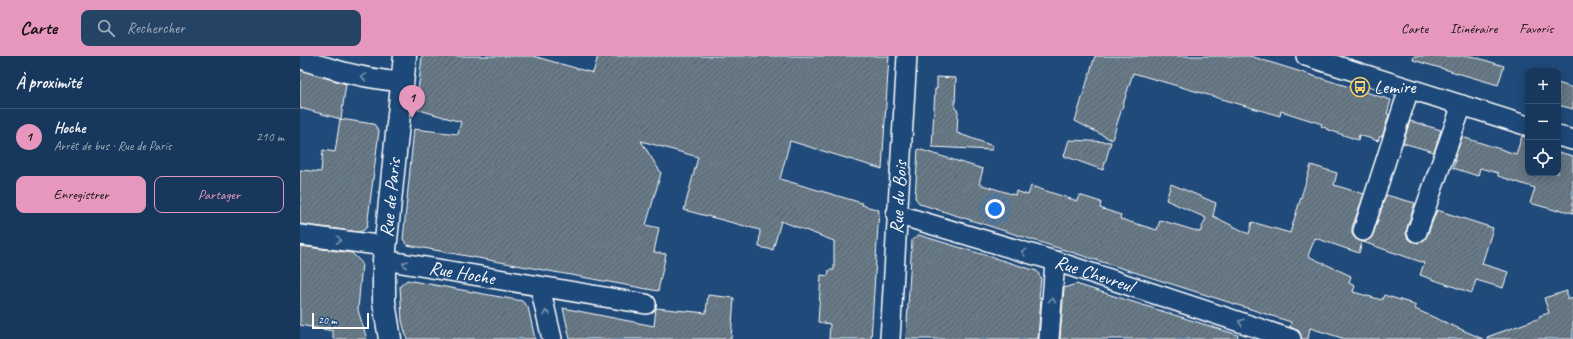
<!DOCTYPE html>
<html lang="fr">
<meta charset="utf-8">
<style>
body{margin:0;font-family:Caveat,sans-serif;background:#244365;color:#f1f3f6}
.controls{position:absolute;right:12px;top:12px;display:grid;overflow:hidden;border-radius:8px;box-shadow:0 2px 10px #0003}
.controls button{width:36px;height:36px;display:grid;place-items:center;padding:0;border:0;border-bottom:1px solid #365272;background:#17385c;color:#f1f3f6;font:20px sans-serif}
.scale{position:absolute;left:12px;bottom:10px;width:57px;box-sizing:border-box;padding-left:4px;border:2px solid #fff;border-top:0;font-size:11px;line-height:14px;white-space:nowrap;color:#fff;-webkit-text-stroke:3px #1f4a7a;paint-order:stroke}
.you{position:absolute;left:695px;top:153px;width:14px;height:14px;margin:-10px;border:3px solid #fff;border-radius:50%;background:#1a73e8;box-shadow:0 0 0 6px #1a73e833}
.badge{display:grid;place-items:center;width:26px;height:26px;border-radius:50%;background:#e797bd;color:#111;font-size:13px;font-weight:700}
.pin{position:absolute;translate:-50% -33px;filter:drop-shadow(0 1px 2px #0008)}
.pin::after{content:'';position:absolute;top:21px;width:14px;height:12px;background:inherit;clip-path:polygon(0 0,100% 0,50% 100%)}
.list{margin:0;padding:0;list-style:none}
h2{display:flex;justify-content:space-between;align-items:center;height:52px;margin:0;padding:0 16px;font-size:17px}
h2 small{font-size:13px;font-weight:400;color:#9eacbb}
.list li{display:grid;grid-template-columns:26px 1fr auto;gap:12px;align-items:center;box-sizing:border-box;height:56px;padding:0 16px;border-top:1px solid #365272}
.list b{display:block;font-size:15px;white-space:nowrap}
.list p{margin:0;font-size:13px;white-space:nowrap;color:#9eacbb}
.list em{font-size:13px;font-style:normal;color:#9eacbb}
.actions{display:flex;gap:8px;padding:12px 16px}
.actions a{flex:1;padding:9px 0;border:1px solid #e797bd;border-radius:8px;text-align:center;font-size:14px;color:#e797bd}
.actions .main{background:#e797bd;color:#111}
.icon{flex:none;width:22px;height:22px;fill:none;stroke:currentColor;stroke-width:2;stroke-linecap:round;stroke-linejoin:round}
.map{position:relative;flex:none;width:1273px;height:283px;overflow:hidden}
header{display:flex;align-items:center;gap:24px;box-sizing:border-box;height:56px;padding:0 20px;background:#e797bd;color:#111}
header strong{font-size:19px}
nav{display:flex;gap:22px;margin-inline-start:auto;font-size:14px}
.search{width:280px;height:36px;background:#244365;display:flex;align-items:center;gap:10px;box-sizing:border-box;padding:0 14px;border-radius:8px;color:#9eacbb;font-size:15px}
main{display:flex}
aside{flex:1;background:#17385c}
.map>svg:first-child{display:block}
.building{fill:url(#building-hatch);stroke:#fff}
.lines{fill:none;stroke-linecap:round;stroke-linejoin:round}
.minor-casing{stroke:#fff;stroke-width:22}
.major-casing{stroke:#fff;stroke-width:25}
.minor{stroke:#1f4a7a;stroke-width:19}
.major{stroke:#1f4a7a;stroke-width:22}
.oneway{stroke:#7992af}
.labels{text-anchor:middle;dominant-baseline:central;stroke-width:3;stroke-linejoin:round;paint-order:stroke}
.poi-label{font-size:19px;fill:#fff;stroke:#1f4a7a;text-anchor:start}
.street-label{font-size:19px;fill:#fff;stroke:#1f4a7a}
</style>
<header>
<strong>Carte</strong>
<div class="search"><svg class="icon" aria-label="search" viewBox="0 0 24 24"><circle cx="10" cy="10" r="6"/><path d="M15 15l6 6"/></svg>Rechercher</div>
<nav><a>Carte</a><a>Itinéraire</a><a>Favoris</a></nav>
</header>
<main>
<aside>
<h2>À proximité<small></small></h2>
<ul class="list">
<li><span class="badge">1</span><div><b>Hoche</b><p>Arrêt de bus · Rue de Paris</p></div><em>210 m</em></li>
</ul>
<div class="actions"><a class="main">Enregistrer</a><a>Partager</a></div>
</aside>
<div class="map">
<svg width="1273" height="283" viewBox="0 0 1273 283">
<defs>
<pattern id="building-hatch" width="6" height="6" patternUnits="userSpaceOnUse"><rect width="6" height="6" fill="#677a88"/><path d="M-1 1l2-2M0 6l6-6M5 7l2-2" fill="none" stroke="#5a636a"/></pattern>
</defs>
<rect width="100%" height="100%" fill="#1f4a7a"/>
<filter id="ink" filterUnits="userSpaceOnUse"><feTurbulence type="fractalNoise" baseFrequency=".025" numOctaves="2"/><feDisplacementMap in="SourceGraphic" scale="8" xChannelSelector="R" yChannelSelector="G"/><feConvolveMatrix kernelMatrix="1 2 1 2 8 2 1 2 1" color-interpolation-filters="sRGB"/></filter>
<g filter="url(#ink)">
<!-- building -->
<g class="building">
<path d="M122 0H233L293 17 298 0H589L582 113 490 85 480 123 562 147V149L579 154 571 283H529L530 268 518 266 521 219 528 220 529 214H534V185L481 165 473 194 459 191 460 174 384 154 398 101 341 85 361 117 346 169 359 172 354 196 366 198 358 235 107 189 103 183 114 73 158 78 161 66 116 53Z"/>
<path d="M795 0H950L1091 44 1087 58 1089 59 1082 81 1080 80 1078 85 1059 79 1058 84 1026 73V72L1021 70 1022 68 981 55 980 60 833 17 812 84 775 65Z"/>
<path d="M1114 0H1171L1204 10 1198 29 1113 4Z"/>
<path d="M0 14 46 28 41 63 0 52Z"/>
<path d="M637 21 656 22 655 52 658 55 657 77 693 90 692 94 632 91 635 33H637Z"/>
<path d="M1258 27 1273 32V53L1258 49Z"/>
<path d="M40 63 74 68 79 75 67 171 64 174 59 176 0 168V114L21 116 23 94 35 96Z"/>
<path d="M1110 65 1141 74 1134 96 1103 87Z"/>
<path d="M1222 80 1228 81V117H1258V96L1273 100V157L1258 153V155L1230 147 1235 132 1198 120V117L1180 112 1178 120 1153 112 1156 104H1154L1162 81 1216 98Z"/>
<path d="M769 84 811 86 803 114 764 100Z"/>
<path d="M618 93 683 113 679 128 715 139 716 135 728 139 731 130 777 145 779 139 801 146 800 152 821 159 820 163 857 174 860 164 900 176 906 162 866 144 871 128 916 147 913 160 949 178 952 166 990 177 1011 109 1037 117 1034 129 1064 138 1052 172V178L1055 182 1062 186 1059 197 1015 182 1008 200 1051 220 1049 227 1055 230 1053 236 1082 244 1084 239 1107 246 1116 250 1115 253 1183 283H1045L1010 272 1008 283H1002L999 275 990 271 991 266 620 148 615 142Z"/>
<path d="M1086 139 1115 147 1107 172 1106 178 1108 183 1114 186 1119 187 1124 184 1127 180 1137 154 1193 172 1182 208 1208 216 1203 232 1176 224 1172 237 1120 219 1124 207 1063 186 1070 183 1073 179Z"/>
<path d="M619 179 737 215 741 222 739 242 741 241 738 283H606L612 184Z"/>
<path d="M0 190 52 197 62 207 58 254 67 283H33V275L0 269Z"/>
<path d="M107 224 222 245 228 251 235 283H107L102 265 100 230Z"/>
<path d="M776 228 938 279 937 283H760L764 232Z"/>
<path d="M1267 235V244L1273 242V283H1187V281L1240 262 1239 260 1249 257 1244 242Z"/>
<path d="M408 239 434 242 431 283H270L263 252 354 270 356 252 406 257Z"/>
</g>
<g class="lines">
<!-- minor casing -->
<g class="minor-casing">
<g id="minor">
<path d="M1006 0 1228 70"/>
<path d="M0 2C8 6 17 9 26 11 52 19 76 24 103 26"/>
<path d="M1258 80 1273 84"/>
<path id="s1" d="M596 158 755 205 991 283"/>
<path d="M1063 175 1109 33"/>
<path d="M1117 176 1162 49"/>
<path d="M0 179 85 190"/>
<path id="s2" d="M84 204 346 248"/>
<path d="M240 231 252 283"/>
<path id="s3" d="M590 283 607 0"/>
<path d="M749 283 755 205"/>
</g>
</g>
<!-- major casing -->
<g class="major-casing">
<g id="major">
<path id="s4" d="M90 283 84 246V204L105 0"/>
</g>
</g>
<!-- minor -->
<use href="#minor" class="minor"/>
<!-- major -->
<use href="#major" class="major"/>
</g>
<!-- one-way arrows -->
<defs><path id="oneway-chevron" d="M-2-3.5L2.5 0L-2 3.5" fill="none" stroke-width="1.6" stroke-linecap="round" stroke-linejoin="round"/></defs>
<g class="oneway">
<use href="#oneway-chevron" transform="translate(64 21) rotate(-170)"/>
<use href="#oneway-chevron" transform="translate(39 184) rotate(7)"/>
<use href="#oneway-chevron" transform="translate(724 196) rotate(-163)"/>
<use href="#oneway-chevron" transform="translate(105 208) rotate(-170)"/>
<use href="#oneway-chevron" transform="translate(752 244) rotate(-85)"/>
<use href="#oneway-chevron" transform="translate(246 257) rotate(-103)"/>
<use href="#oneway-chevron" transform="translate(941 266) rotate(-162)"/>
</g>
</g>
<!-- icons -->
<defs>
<g id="bus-ring" transform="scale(1)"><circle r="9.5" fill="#1f4a7a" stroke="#ffd166" stroke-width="1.5"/><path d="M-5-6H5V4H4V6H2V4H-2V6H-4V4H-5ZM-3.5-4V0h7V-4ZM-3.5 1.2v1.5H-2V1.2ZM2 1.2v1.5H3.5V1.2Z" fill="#ffd166"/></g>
</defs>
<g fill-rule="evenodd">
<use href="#bus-ring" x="1060" y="31"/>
</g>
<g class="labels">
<!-- poi labels -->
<g class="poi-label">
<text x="1074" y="31">Lemire</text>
</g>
<!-- street labels -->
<g class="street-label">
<text stroke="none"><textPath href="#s3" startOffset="142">Rue du Bois</textPath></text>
<text stroke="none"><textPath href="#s4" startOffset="142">Rue de Paris</textPath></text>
<text stroke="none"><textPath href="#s2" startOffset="79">Rue Hoche</textPath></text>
<text stroke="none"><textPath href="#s1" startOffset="207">Rue Chevreul</textPath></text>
</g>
</g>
</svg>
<div class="controls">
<button>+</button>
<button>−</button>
<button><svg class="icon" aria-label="locate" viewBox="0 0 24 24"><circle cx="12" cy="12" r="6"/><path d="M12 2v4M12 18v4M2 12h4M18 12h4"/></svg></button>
</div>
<div class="scale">20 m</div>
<div class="you"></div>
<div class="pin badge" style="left:112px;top:62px">1</div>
</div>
</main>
